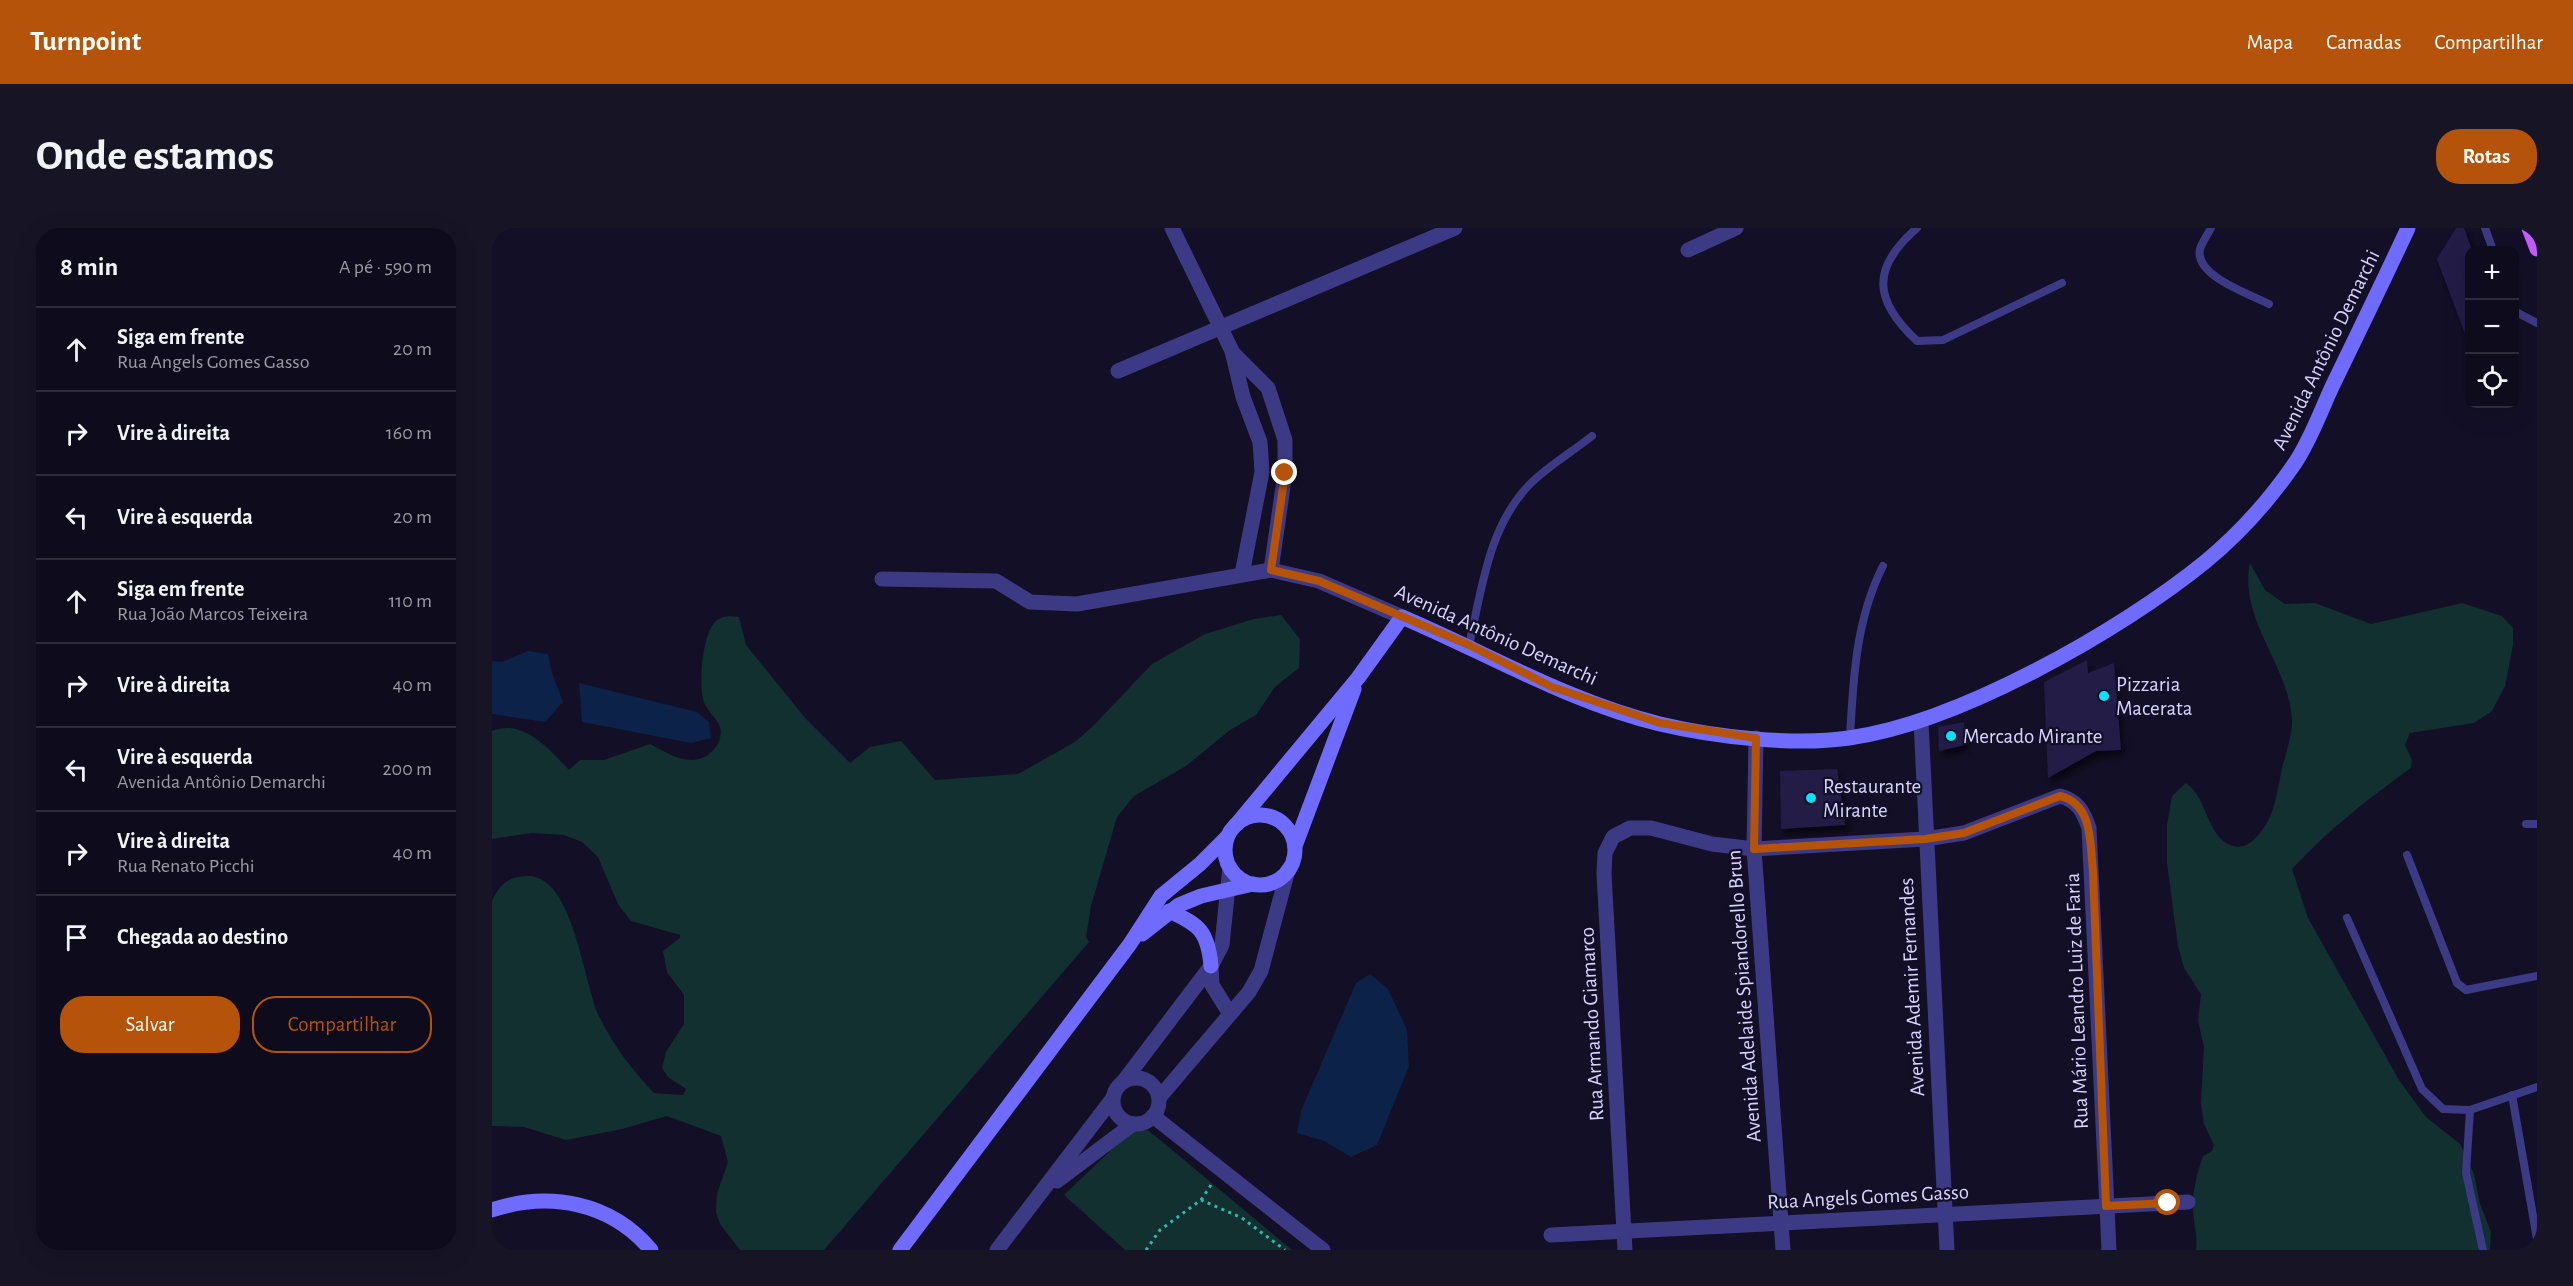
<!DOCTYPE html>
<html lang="pt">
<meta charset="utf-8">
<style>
body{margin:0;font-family:"Alegreya Sans",sans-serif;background:#171425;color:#f1f3f6}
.controls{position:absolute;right:18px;top:18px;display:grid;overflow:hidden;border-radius:12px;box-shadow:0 6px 24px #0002}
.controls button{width:54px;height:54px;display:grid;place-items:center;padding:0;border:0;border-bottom:2px solid #2e2b3b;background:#0e0b1c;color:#f1f3f6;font:30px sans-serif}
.stop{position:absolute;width:18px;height:18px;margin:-14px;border:4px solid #b45309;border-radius:50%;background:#fff}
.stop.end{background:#b45309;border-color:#fff;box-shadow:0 2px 6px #0008}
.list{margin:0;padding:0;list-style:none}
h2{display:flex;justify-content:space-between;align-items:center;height:78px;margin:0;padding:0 24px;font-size:26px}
h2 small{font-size:20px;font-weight:400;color:#9b9ba3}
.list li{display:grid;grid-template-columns:39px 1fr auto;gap:18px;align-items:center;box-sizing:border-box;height:84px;padding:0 24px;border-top:2px solid #2e2b3b}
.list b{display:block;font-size:22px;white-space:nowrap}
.list p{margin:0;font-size:20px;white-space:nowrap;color:#9b9ba3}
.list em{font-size:20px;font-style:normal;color:#9b9ba3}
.actions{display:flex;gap:12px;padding:18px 24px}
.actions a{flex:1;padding:14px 0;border:2px solid #b45309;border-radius:24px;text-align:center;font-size:21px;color:#b45309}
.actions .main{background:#b45309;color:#fff}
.icon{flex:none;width:33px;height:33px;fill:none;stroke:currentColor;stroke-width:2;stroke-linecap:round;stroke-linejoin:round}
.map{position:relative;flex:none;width:2045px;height:1022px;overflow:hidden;border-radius:24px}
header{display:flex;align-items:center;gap:36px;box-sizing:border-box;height:84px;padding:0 30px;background:#b45309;color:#fff}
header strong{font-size:28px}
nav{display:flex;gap:33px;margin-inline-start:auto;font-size:21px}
.intro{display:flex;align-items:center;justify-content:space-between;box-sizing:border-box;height:144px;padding:0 36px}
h1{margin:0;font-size:42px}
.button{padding:15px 27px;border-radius:24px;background:#b45309;color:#fff;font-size:21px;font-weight:700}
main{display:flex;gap:36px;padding:0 36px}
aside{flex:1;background:#0e0b1c;border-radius:24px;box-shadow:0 6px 24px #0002}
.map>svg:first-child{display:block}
.green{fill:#12302f}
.water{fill:#0c2248}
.building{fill:#241b47;filter:url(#shadow)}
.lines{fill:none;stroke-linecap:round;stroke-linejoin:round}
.path{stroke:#2fb8b0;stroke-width:3;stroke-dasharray:3 4.5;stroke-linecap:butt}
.lane{stroke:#3d3a85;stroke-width:8}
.street{stroke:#3d3a85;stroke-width:15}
.secondary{stroke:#6f6bff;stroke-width:15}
.primary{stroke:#c25bff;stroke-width:15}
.route{stroke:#b45309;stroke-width:8}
.poi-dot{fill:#00e5ff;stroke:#130f26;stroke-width:2}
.labels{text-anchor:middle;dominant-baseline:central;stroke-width:4.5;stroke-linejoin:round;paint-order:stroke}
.street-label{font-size:21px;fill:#d9d4ff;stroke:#130f26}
.poi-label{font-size:21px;fill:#d9d4ff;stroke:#130f26;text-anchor:start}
</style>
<header>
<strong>Turnpoint</strong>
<nav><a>Mapa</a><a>Camadas</a><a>Compartilhar</a></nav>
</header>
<div class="intro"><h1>Onde estamos</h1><a class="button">Rotas</a></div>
<main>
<aside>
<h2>8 min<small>A pé · 590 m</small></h2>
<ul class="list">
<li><svg class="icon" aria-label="ahead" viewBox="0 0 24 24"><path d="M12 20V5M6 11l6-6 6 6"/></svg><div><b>Siga em frente</b><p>Rua Angels Gomes Gasso</p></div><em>20 m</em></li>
<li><svg class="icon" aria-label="right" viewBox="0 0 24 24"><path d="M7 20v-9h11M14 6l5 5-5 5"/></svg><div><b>Vire à direita</b></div><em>160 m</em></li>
<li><svg class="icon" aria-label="left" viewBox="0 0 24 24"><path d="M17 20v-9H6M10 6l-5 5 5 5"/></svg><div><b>Vire à esquerda</b></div><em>20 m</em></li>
<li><svg class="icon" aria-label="ahead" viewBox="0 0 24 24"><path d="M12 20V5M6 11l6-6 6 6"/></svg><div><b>Siga em frente</b><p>Rua João Marcos Teixeira</p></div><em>110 m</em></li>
<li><svg class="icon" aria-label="right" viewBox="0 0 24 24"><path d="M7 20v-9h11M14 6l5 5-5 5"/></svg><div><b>Vire à direita</b></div><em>40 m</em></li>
<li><svg class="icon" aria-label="left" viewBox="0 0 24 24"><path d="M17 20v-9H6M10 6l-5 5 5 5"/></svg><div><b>Vire à esquerda</b><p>Avenida Antônio Demarchi</p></div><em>200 m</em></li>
<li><svg class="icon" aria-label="right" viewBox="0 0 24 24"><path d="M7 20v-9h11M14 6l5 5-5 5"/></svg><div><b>Vire à direita</b><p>Rua Renato Picchi</p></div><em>40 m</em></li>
<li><svg class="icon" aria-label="arrive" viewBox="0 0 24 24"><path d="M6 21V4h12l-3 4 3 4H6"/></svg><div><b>Chegada ao destino</b></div></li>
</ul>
<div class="actions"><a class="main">Salvar</a><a>Compartilhar</a></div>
</aside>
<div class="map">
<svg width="2045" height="1022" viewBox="0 0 2045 1022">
<defs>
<filter id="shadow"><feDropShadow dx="3.5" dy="6" stdDeviation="3" flood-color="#0009"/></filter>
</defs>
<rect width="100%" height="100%" fill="#130f26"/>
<!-- green -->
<g class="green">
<path d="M1758 335 1773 362 1793 376 1823 375 1879 396 1970 375 2010 388 2021 400V417L2013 458 2000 483 1982 495 1918 505 1913 517 1920 532 1919 540C1877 570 1836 602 1800 641L1816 690 1907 852 1934 889 1968 916 1982 946 1988 976 1999 1004 1998 1022H1704C1706 1009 1702 997 1701 984 1700 964 1705 946 1711 928L1720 923 1722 917 1712 896 1709 875 1712 819 1706 793 1709 766 1692 740 1686 718 1675 635V597L1680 568 1694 555C1715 569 1714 606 1738 617 1753 623 1763 612 1771 601 1783 585 1785 564 1789 545 1792 529 1801 507 1800 491 1797 438 1746 390 1758 335Z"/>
<path d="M789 387 808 411 807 440 783 459 764 487 738 502 694 538 642 568 625 589 599 678 594 709 597 714 332 1022H248L228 996 224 984 225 966 236 934 229 908 175 888 130 901 74 912 32 899 0 898V673C8 657 15 649 34 648 82 645 91 757 108 790 121 817 141 843 162 865L191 867 194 861 176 849 170 840 174 824 192 796V767L175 744 171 723 188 710V707L139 693 126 676 106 629 90 614 72 607 40 605 0 611V503C31 490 58 522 77 542L88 532H112L158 516C180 528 204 543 223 520 228 514 230 505 228 499 224 489 213 481 211 471 207 454 210 404 225 392 232 387 239 388 247 389L254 417 314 491 358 535 378 519 409 513 443 552 526 546 583 514 602 497 660 436 713 406 762 391Z"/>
<path d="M653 900 673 916 800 1022H633L572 967 636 906Z"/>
</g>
<!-- water -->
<g class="water">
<path d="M36 423 56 426 60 445 71 474 53 494 0 486V433L10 434Z"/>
<path d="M87 455 205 484 217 494 219 510 199 515 90 494Z"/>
<path d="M878 746 896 761 915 802 917 838 885 917 859 929 832 913 805 905 809 883 864 755Z"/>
</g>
<!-- building -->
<g class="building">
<path d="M1964 0H1972L1980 22H1977L1976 114 1945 31Z"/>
<path d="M1595 432 1596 445 1622 435 1629 522 1604 523 1556 550 1552 454Z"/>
<path d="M1472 494 1473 517 1447 523 1446 499Z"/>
<path d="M1345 541 1353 597 1289 601 1288 543Z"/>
</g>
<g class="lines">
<!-- path -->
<g class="path">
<path d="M709 972 721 954"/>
<path d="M654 1022 668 1002 709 972 750 990 793 1022"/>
</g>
<!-- lane -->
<g class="lane">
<path d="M1425 0C1379 40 1381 72 1425 113L1451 112 1570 55"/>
<path d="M1719 0C1716 6 1710 14 1708 21 1702 48 1758 66 1777 76"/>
<path d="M1993 0 2001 22"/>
<path d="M2022 79 2024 84 2045 95"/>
<path d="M977 417C990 361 996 299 1038 256 1056 238 1080 224 1100 208"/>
<path d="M1358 510C1361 451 1364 391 1391 338"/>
<path d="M2034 596H2045"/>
<path d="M1915 627 1965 755 1974 762 2045 748"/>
<path d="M1855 690 1930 861 1951 881 1978 882 2045 859"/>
<path d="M2020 867 2045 1011"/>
<path d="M1978 882 1974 945 1991 1022"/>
</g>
<!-- street -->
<g class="street">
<path d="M680 0 740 123 751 169 768 214 770 244 750 346"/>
<path d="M1196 22 1244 0"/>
<path d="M740 124 776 160 793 212V245L779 342"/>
<path d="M626 143 963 0"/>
<path d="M390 351 504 353 538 374 585 376 779 342 827 353 910 389"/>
<path d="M1429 494 1455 1022"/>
<path d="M1264 510 1262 621 1291 1022"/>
<path d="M719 738 720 757 738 786"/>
<circle cx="644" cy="873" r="23"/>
<path d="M631 854 719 738 730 717 738 639"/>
<path d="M667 870 757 764 769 743 796 642"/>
<path d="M661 888 831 1022"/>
<path d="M565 953 641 896"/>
<path d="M1059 1007 1696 974"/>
<path d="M505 1022 621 870"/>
<path d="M1133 1022 1112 646 1113 625 1121 609 1138 600H1159L1220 616 1262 621 1433 611 1472 605 1568 568C1586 573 1591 583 1597 600L1617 1022"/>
</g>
<!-- secondary -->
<g class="secondary">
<circle cx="768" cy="622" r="35"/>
<path d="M744 597 866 450 910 389C995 425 1077 474 1168 496 1223 509 1302 518 1357 510 1466 495 1628 403 1713 334 1747 306 1779 270 1803 235 1818 213 1828 185 1839 161 1865 107 1891 54 1916 0"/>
<path d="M803 618 862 461"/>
<path d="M677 683C708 697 716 704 719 738"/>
<path d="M650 706 687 677 709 668 761 656"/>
<path d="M0 982C57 963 119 974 159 1022"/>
<path d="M408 1022 638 716 669 668 708 636 735 609"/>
</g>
<!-- primary -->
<path class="primary" d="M2037 0 2045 21"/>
</g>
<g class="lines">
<!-- route -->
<path class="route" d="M793 245 779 342 827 353 977 417 1060 459 1168 495 1264 510 1262 621 1433 611 1472 605 1568 568C1601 576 1598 615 1601 644L1614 978 1676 975"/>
</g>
<!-- markers -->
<g class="poi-dot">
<circle cx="1612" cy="468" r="6"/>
<circle cx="1459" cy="508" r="6"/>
<circle cx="1319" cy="570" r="6"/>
</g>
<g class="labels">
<!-- street labels -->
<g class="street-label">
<text transform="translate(1834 122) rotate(-64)">Avenida Antônio Demarchi</text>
<text transform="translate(1004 407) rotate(24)">Avenida Antônio Demarchi</text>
<text transform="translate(1420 759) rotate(-93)">Avenida Ademir Fernandes</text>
<text transform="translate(1252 768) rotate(-94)">Avenida Adelaide Spiandorello Brun</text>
<text transform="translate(1585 773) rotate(-92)">Rua Mário Leandro Luiz de Faria</text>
<text transform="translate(1100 796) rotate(-93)">Rua Armando Giamarco</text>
<text transform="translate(1376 969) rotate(-3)">Rua Angels Gomes Gasso</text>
</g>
<!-- poi labels -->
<g class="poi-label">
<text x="1624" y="456">Pizzaria<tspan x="1624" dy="24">Macerata</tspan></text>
<text x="1471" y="508">Mercado Mirante</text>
<text x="1331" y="558">Restaurante<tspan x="1331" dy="24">Mirante</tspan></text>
</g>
</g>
</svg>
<div class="controls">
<button>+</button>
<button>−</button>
<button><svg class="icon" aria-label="locate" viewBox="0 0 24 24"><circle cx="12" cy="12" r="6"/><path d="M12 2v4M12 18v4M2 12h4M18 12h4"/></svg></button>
</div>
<div class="stop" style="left:1676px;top:975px"></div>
<div class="stop end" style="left:793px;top:245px"></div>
</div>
</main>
